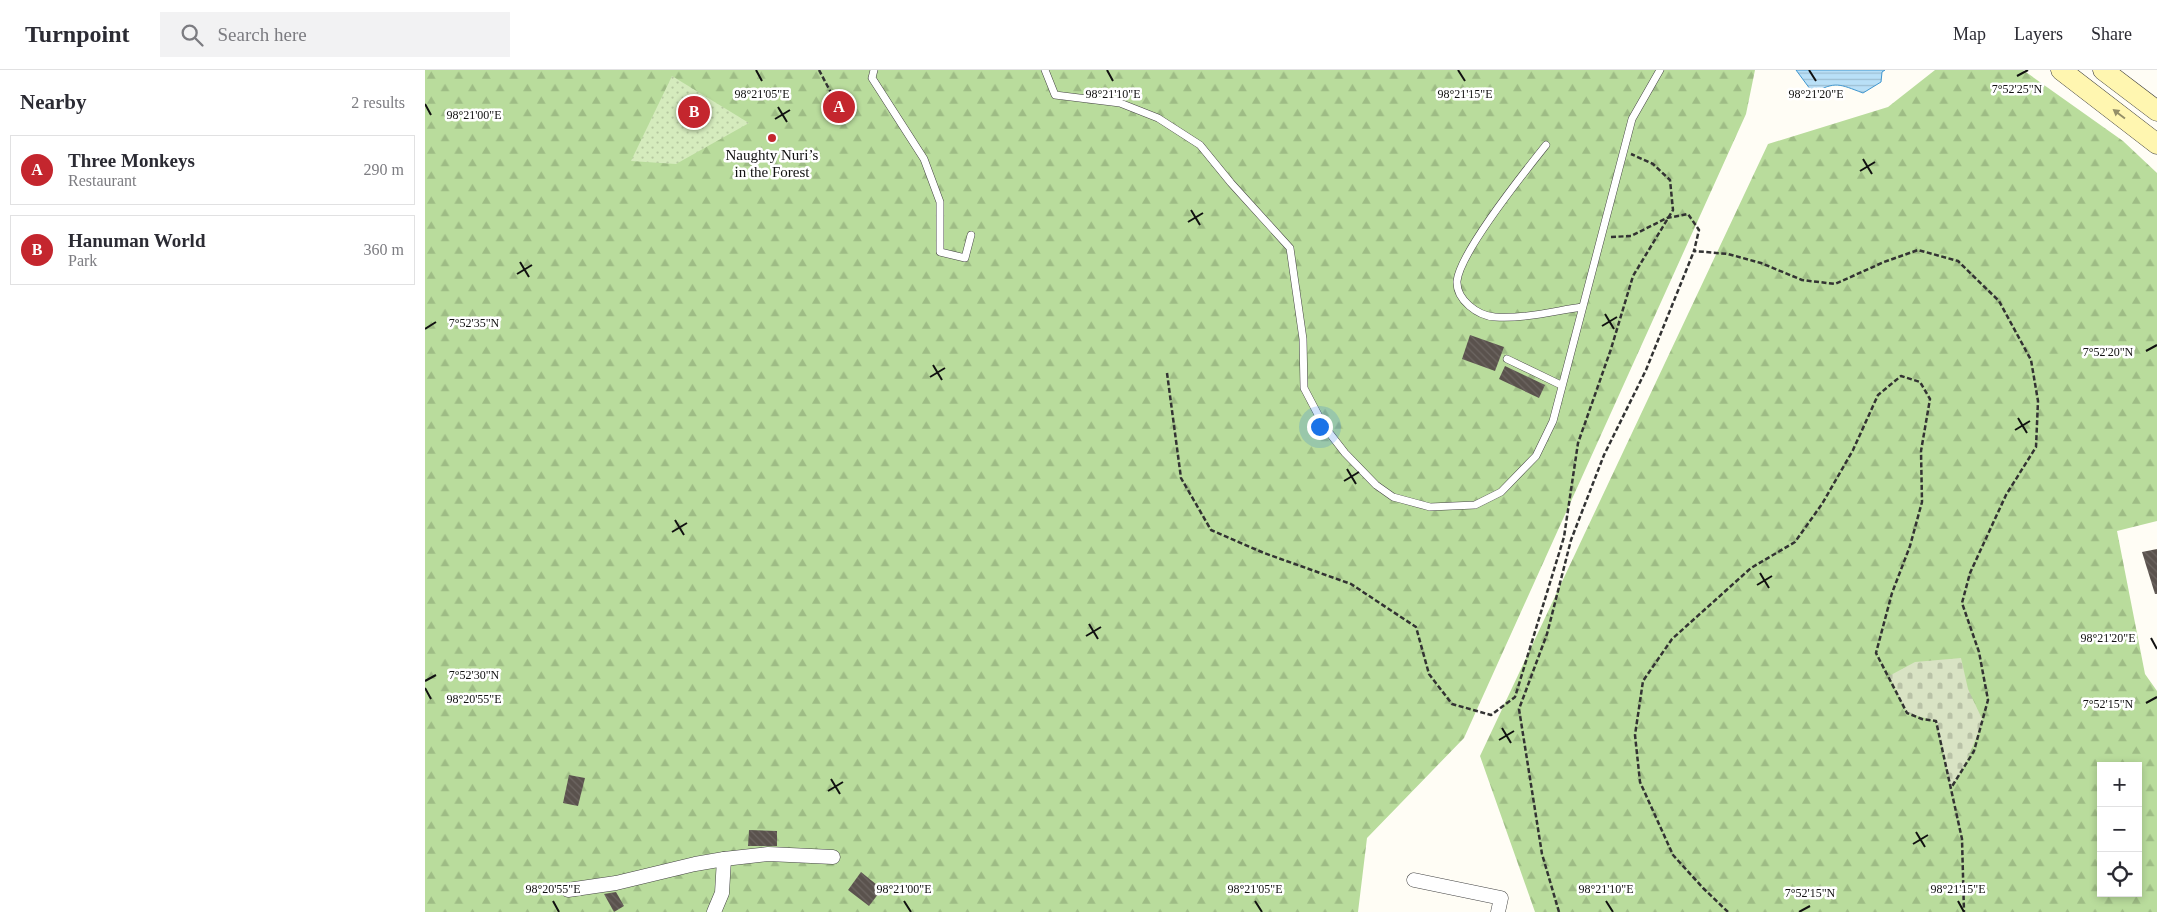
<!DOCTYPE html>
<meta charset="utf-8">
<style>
body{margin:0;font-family:Georgia,serif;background:#f2f2f3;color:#2b2b33}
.controls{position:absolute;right:15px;bottom:15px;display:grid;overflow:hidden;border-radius:0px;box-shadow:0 2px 8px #0003}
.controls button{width:45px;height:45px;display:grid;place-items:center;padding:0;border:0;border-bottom:1px solid #e1e1e2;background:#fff;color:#2b2b33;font:25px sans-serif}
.you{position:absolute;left:894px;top:356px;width:18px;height:18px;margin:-12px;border:4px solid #fff;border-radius:50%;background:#1a73e8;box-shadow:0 0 0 8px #1a73e833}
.badge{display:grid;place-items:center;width:32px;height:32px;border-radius:50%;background:#c4262e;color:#fff;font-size:16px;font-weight:700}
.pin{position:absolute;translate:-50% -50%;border:2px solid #fff;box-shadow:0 1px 5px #0006}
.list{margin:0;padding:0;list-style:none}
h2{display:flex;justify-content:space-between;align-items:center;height:65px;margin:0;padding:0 20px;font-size:21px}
h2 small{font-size:16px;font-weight:400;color:#7c7c81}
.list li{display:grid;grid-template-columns:32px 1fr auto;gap:15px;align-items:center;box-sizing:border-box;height:70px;margin:0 10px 10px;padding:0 10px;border:1px solid #e1e1e2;border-radius:0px}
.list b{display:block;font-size:19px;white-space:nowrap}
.list p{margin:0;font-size:16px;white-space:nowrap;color:#7c7c81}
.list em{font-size:16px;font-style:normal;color:#7c7c81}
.icon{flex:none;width:28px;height:28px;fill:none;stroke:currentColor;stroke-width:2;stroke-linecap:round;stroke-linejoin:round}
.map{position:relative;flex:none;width:1732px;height:842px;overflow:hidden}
header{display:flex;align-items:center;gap:30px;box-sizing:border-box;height:70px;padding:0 25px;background:#fff;border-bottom:1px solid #e1e1e2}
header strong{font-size:24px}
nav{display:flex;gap:28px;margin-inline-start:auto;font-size:18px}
.search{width:350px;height:45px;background:#f2f2f3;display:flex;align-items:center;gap:12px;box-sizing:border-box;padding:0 18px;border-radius:0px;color:#7c7c81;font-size:19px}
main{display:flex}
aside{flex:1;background:#fff}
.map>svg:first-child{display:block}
.forest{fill:url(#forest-firs);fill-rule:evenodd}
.cemetery{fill:url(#cemetery-stones)}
.park{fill:url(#park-dots)}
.water{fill:url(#water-rules);stroke:#3f96cf}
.building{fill:url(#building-back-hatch)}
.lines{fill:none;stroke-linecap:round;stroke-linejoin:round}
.lane-casing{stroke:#444;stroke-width:8}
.street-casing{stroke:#444;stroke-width:15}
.secondary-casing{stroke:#333;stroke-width:21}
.path{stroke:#333;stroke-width:2.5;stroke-dasharray:5 2.5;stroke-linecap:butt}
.lane{stroke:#fff;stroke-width:7}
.street{stroke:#fff;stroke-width:14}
.secondary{stroke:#fff6b0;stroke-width:20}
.oneway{fill:#948f68}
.ticks{fill:none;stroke:#111;stroke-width:2}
.poi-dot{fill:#c4262e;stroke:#fff;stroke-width:2}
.labels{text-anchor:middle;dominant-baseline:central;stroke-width:5;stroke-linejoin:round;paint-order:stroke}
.poi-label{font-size:15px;fill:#111;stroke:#fff}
.ticks-label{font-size:12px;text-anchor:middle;fill:#111;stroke:#fff;stroke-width:5;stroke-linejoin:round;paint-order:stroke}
</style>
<header>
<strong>Turnpoint</strong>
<div class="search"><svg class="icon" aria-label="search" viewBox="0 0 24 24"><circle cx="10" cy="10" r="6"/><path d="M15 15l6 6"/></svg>Search here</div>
<nav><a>Map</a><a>Layers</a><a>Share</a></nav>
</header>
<main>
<aside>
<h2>Nearby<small>2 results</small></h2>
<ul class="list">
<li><span class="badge">A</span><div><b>Three Monkeys</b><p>Restaurant</p></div><em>290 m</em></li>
<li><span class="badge">B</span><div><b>Hanuman World</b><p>Park</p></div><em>360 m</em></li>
</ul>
</aside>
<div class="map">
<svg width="1732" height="842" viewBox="0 0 1732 842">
<defs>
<pattern id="forest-firs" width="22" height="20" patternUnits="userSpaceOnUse" patternTransform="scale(1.25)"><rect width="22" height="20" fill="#b9dc9c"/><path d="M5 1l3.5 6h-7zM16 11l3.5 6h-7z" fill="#9ebc85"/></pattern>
<pattern id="cemetery-stones" width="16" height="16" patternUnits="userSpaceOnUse" patternTransform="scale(1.25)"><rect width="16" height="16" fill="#d9e3c4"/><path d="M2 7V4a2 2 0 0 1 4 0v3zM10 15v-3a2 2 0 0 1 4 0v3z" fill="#b9c2a7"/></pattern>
<pattern id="park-dots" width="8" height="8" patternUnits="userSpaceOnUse" patternTransform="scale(1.25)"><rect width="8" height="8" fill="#d5ebbd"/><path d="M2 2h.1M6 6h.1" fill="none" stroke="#b6c8a1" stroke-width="1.8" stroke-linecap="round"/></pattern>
<pattern id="water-rules" width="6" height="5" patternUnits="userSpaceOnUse" patternTransform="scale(1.25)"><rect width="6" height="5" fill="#b9e0f7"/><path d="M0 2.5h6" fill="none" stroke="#9ebfd3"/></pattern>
<pattern id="building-back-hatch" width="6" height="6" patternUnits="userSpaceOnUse" patternTransform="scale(1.25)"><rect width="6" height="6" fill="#5a524d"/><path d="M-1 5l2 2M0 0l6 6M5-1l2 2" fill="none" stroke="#6d6662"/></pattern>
</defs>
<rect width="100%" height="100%" fill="#fffdf5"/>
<!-- forest -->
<g class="forest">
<path d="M0 0H1330L1321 44 1039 668 942 768 933 842H0Z"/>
<path d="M1510 0H1598L1698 71 1732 103V451L1692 461 1720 604 1732 621V842H1110L1055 686 1343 74 1463 37ZM1676 696H1713V823H1676Z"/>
</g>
<!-- cemetery -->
<path class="cemetery" d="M1536 588 1543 619 1558 651 1540 695 1526 718 1511 651 1482 643 1464 606 1490 592Z"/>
<!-- park -->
<path class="park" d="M247 6 324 53 251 94 206 91Z"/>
<!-- water -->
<path class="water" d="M1371 0H1460L1457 2 1456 12 1438 23C1414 14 1411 11 1388 23Z"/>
<!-- building -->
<g class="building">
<path d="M1045 265 1079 277 1070 301 1037 289Z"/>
<path d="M1080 296 1120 315 1114 328 1074 309Z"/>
<path d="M1732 479V524H1730L1717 482Z"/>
<path d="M144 705 160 708 153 736 138 733Z"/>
<path d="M324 760 352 761V776H323Z"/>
<path d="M436 802 457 819 444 836 423 820Z"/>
<path d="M191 822 199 836 189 842 179 824Z"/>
</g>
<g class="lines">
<!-- lane casing -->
<g class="lane-casing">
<g id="lane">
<path d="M449 0 447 8 499 89 515 132V182L540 188 546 165"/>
<path d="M620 0 630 25 695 33 733 48 775 75 806 113 865 178 878 269 879 318 899 356 920 383 951 415 968 427 1005 437 1050 435 1076 422 1111 386 1128 351 1207 49 1235 0"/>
<path d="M1121 75C1101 100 1035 182 1032 211 1031 230 1053 246 1070 247 1099 249 1129 241 1157 237"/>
<path d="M1082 289 1136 315"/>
</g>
</g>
<!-- street casing -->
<g class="street-casing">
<g id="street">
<path d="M989 810 1076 828 1073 842"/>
<path d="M143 820 191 813 270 794 299 789 343 784 408 787"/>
<path d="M289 842 297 823 299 789"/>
</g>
</g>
<!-- secondary casing -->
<g class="secondary-casing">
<g id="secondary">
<path d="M1636 0 1732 74"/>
<path d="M1678 0 1732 41"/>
</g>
</g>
<!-- path -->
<g class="path">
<path d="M394 0 413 36"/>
<path d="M1186 167 1206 166 1242 148 1263 144 1274 160 1269 181 1303 184 1336 193 1377 210 1410 214 1459 192 1493 180 1533 191 1574 231 1606 290 1613 331 1611 377 1581 425 1545 503 1537 533 1554 582 1563 630 1549 681 1526 718"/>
<path d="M742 303 756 408 786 460 839 483 926 514 991 557 1004 604 1027 634 1066 645 1090 627 1139 467 1153 373 1186 279 1208 206 1248 140 1245 110 1228 94 1206 84"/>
<path d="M1134 842 1117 784 1094 639 1122 564 1146 470 1179 385 1221 300 1269 181"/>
<path d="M1303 842 1278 818 1248 785 1215 712 1210 665 1218 611 1247 569 1326 498 1370 472 1397 434 1428 380 1453 325 1476 306 1495 312 1505 329 1496 381 1497 432 1485 476 1467 523 1451 583 1482 643 1497 649 1511 651 1537 769 1539 842"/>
</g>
<!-- lane -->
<use href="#lane" class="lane"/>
<!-- street -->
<use href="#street" class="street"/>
<!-- secondary -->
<use href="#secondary" class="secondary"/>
</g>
<!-- one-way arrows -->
<defs><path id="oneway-solid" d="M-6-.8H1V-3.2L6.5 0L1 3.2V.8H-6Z" transform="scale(1.25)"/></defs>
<use class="oneway" href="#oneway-solid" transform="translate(1694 44) rotate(-143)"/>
<!-- ticks -->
<path class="ticks" d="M331 0 337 11M682 0 688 11M1033 0 1040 11M1384 0 1391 11M1592 6 1603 0M0 34 6 45M353 37 362 52M350 49 365 40M1438 89 1447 104M1435 101 1450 92M766 140 775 155M763 152 778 143M95 192 104 207M92 204 107 195M1180 244 1189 259M1177 256 1192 247M0 259 11 252M1721 281 1732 275M508 295 517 310M505 307 520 298M1593 348 1602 363M1590 360 1605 351M922 399 931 414M919 411 934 402M250 450 259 465M247 462 262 453M1335 503 1344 518M1332 515 1347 506M664 554 673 569M661 566 676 557M1726 568 1732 579M0 611 11 605M0 618 6 629M1721 633 1732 627M1077 658 1086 673M1074 670 1089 661M406 709 415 724M403 721 418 712M1491 762 1500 777M1488 774 1503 765M128 831 134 842M479 831 486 842M830 831 837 842M1181 831 1188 842M1533 831 1539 842M1374 842 1385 836"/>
<!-- markers -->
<circle class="poi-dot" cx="347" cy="68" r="5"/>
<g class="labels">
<!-- poi labels -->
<g class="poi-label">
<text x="347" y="85">Naughty Nuri’s<tspan x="347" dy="17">in the Forest</tspan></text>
</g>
</g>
<g class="ticks-label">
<text x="1592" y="23">7°52'25"N</text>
<text x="1040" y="28">98°21'15"E</text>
<text x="337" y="28">98°21'05"E</text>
<text x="688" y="28">98°21'10"E</text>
<text x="1391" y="28">98°21'20"E</text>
<text x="49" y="49">98°21'00"E</text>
<text x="49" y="257">7°52'35"N</text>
<text x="1683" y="286">7°52'20"N</text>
<text x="1683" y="572">98°21'20"E</text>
<text x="49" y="609">7°52'30"N</text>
<text x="49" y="633">98°20'55"E</text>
<text x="1683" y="638">7°52'15"N</text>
<text x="128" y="823">98°20'55"E</text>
<text x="479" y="823">98°21'00"E</text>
<text x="830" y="823">98°21'05"E</text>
<text x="1181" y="823">98°21'10"E</text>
<text x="1533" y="823">98°21'15"E</text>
<text x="1385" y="827">7°52'15"N</text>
</g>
</svg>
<div class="controls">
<button>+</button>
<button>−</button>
<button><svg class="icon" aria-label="locate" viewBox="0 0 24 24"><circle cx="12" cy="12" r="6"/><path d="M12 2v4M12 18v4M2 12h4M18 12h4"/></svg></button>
</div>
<div class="you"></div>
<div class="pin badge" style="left:414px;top:37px">A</div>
<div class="pin badge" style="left:269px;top:42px">B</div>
</div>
</main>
